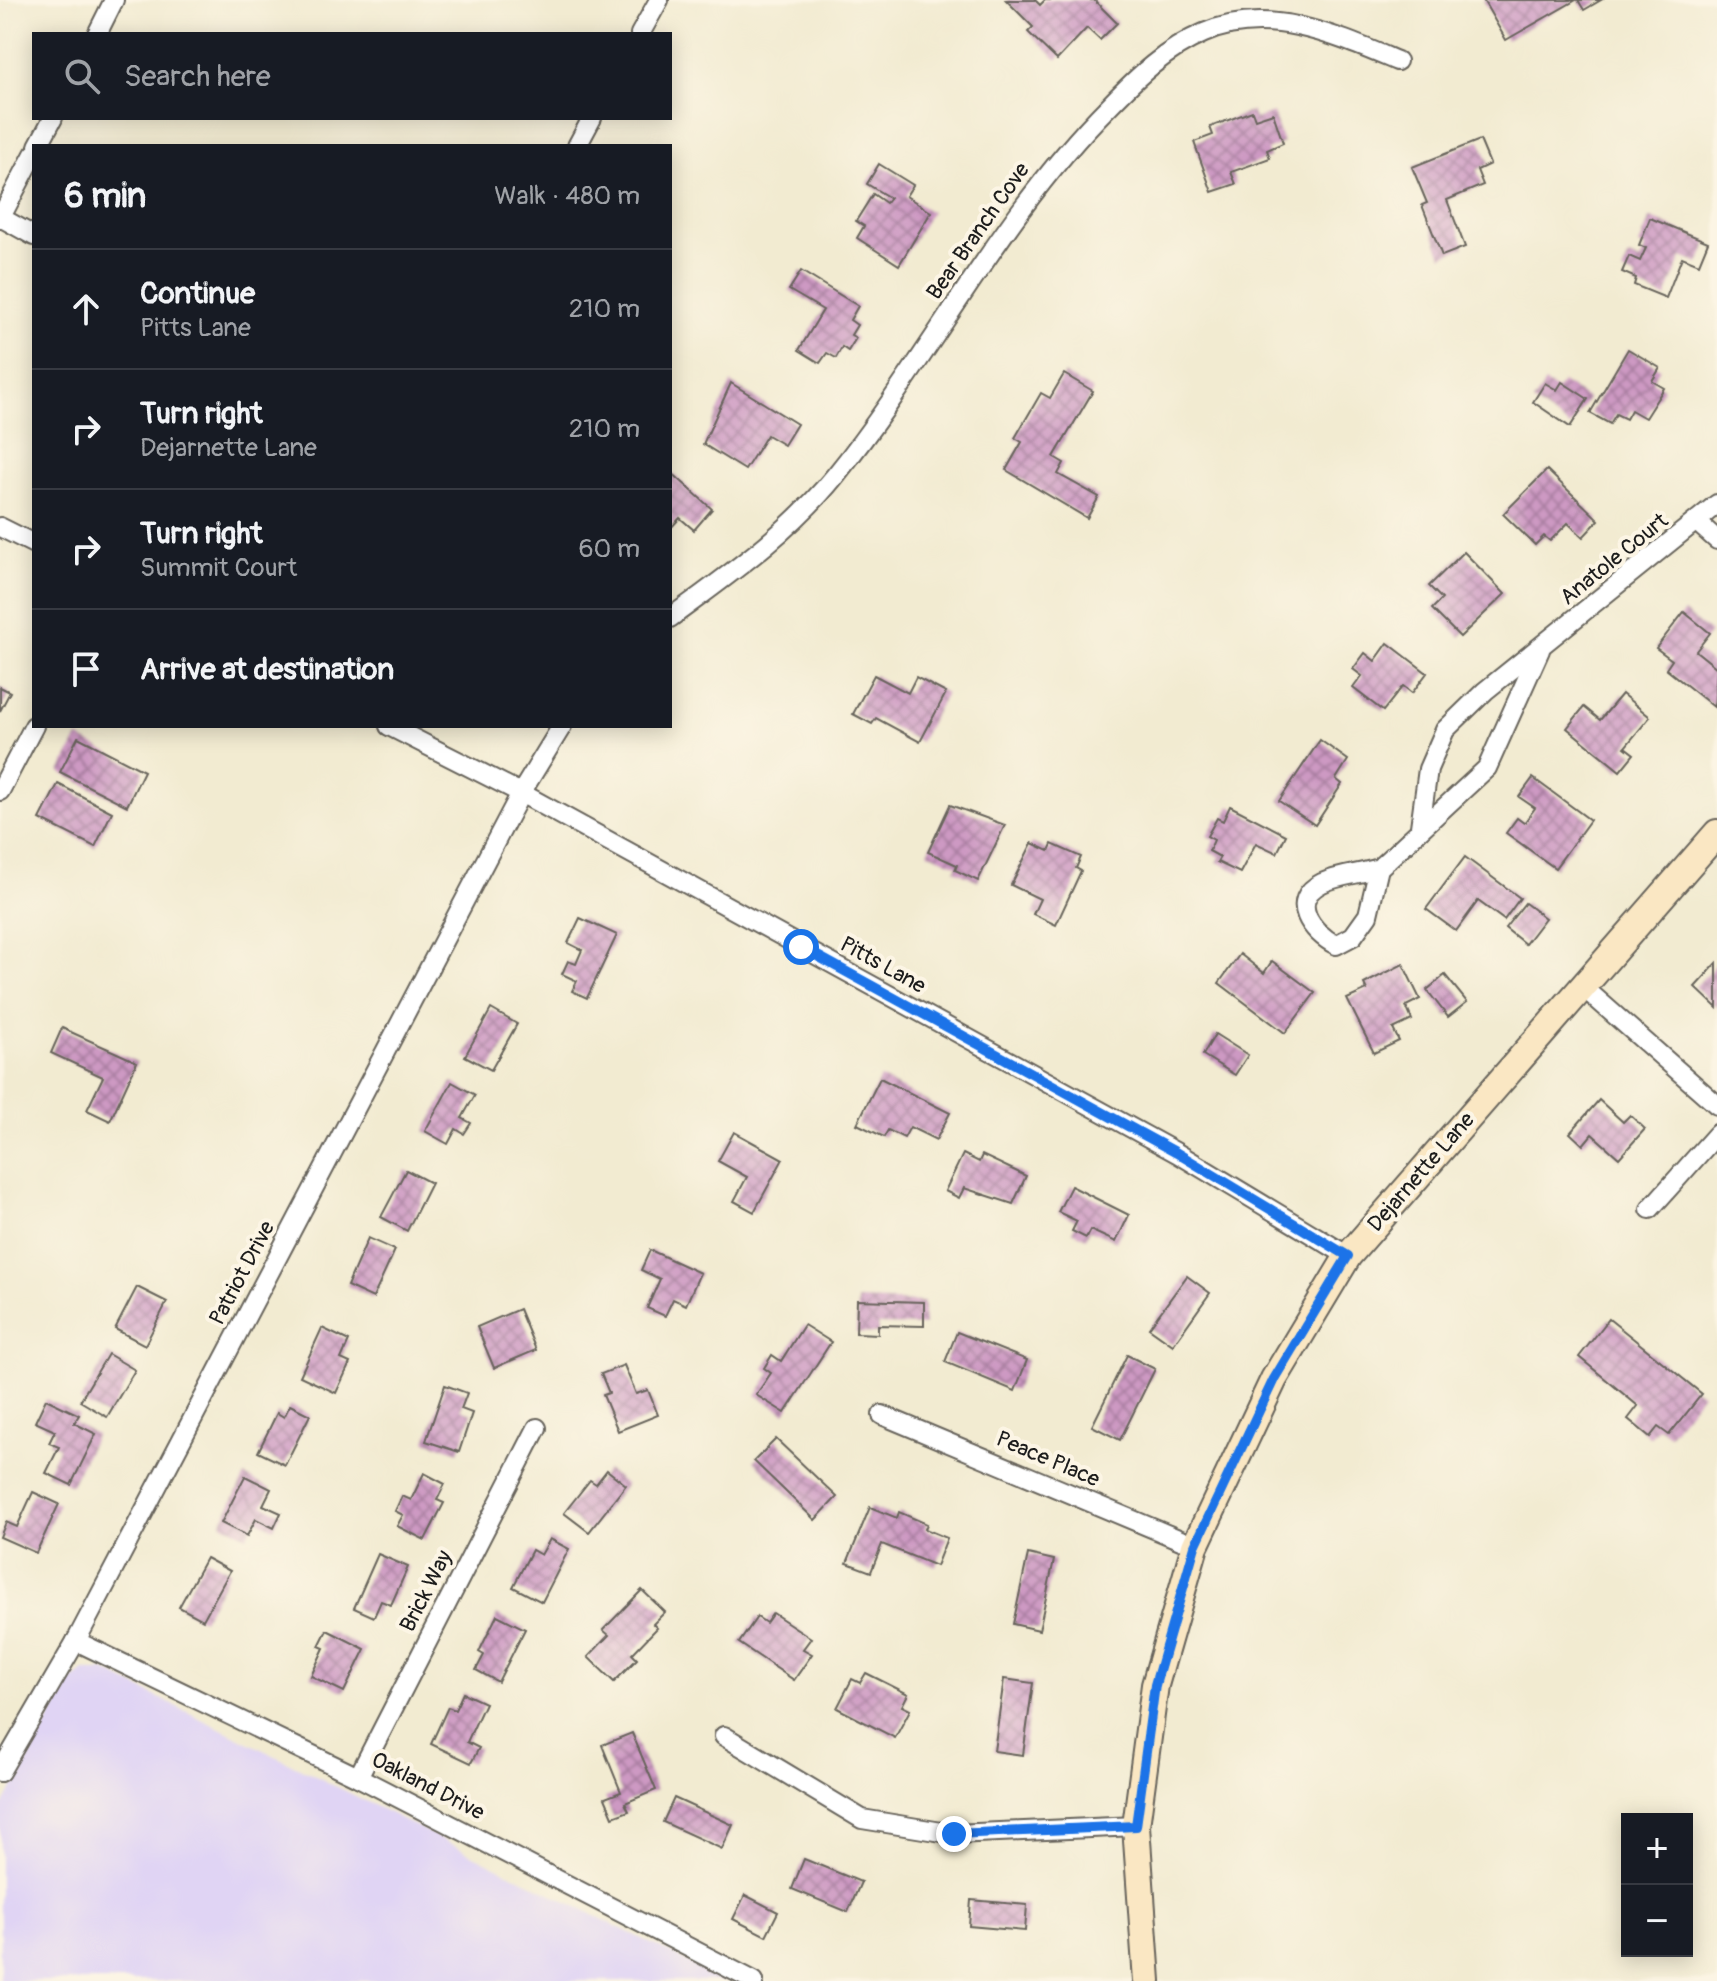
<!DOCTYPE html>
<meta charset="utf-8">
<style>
body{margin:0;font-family:Pangolin,sans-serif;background:#20242c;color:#f1f3f6}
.controls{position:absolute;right:24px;bottom:24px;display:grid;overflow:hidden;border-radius:0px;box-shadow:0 4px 20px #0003}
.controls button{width:72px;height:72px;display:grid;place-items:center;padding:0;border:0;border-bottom:2px solid #363941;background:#171b24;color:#f1f3f6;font:40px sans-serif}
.stop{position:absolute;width:24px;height:24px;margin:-18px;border:6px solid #1a73e8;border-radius:50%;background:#fff}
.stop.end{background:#1a73e8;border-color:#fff;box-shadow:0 2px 8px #0008}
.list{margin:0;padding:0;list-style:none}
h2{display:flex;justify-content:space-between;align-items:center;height:104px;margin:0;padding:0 32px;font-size:34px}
h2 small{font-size:26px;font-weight:400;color:#9ea1a6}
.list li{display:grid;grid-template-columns:52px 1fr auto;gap:24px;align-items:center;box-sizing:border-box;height:120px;padding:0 32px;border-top:2px solid #363941}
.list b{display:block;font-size:30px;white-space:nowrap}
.list p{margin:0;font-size:26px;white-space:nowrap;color:#9ea1a6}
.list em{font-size:26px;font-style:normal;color:#9ea1a6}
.icon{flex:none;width:44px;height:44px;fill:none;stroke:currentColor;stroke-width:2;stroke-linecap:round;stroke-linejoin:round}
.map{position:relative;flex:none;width:1717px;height:1981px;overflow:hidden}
.search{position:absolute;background:#171b24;box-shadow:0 4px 20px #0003;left:32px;top:32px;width:640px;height:88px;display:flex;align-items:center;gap:20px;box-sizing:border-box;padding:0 28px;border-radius:0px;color:#9ea1a6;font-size:30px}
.panel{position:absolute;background:#171b24;box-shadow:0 4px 20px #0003;left:32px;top:144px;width:640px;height:584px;border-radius:0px}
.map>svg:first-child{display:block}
.built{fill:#e0d4f4}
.building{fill:url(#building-cross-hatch)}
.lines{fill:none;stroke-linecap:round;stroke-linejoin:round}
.minor-casing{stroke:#67645b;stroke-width:22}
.secondary-casing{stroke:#67645b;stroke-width:30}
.minor{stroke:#fff;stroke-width:18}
.secondary{stroke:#fae7c3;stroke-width:26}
.route{stroke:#1a73e8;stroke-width:10}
.labels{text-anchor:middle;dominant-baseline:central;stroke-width:8;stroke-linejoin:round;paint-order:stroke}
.street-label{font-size:22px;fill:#1c1c1c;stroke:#fcf5e5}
</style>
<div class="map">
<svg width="1717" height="1981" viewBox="0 0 1717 1981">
<defs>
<pattern id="building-cross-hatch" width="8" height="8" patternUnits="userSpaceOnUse" patternTransform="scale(2)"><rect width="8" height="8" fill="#cd99c3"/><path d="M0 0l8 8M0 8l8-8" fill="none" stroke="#a67c9e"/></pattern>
</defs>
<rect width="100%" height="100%" fill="#fcf5e5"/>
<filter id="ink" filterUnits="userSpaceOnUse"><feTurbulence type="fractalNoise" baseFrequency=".0125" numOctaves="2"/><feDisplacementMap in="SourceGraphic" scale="16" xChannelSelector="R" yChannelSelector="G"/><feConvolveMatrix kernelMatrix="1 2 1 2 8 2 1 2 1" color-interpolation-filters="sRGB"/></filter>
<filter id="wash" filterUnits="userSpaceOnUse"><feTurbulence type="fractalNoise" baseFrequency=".006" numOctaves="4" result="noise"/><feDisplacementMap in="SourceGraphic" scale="32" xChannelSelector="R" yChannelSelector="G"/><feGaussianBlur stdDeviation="1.8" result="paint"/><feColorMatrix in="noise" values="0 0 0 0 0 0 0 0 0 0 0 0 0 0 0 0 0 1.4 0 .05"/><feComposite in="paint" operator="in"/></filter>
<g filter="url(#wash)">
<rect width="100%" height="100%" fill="#f2ebd1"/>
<!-- built -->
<path class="built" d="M84 1671H105L726 1981H0V1811L70 1682Z"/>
<g id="blocks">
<!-- building -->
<g class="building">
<path d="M1006 0H1035L1040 5 1045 0H1094L1117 23 1100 40 1087 28 1057 60 1028 32 1033 27Z"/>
<path d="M1483 0H1576L1506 40Z"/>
<path d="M1578 0H1601L1584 10Z"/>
<path d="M1252 111 1255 119 1273 113 1283 143 1267 150 1270 158 1231 172 1236 184 1212 192 1194 142 1213 135 1210 127Z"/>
<path d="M1480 140 1490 164 1477 170 1483 185 1447 200 1465 247 1442 256 1422 205 1427 203 1412 167Z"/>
<path d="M879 164 913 185 906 196 931 212 899 265 857 238 864 226 856 221 873 194 886 203 890 198 867 184Z"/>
<path d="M1650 218 1708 242 1699 264 1682 257 1666 298 1634 285 1636 278 1622 272 1629 256 1640 261 1646 248 1639 245Z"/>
<path d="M801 271 858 306 850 320 857 325 851 335 856 338 848 351 842 347 836 358 827 353 820 363 799 350 823 310 789 290Z"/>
<path d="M1628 349 1660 368 1652 381 1664 388 1645 418 1631 410 1626 419 1616 414 1610 424 1590 413Z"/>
<path d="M1064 374 1093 391 1054 457 1064 463 1058 474 1099 497 1087 518 1006 470 1022 442 1015 438 1041 393 1050 398Z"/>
<path d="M1562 382 1588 399 1570 427 1533 402 1545 383 1557 390Z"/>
<path d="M731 383 797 424 784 445 767 435 745 470 703 444Z"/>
<path d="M1547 470 1599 520 1583 537 1568 523 1550 541 1544 536 1535 545 1503 514Z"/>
<path d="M670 471 712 509 694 530 680 518 670 529Z"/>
<path d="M1464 552 1505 594 1460 637 1432 609 1442 599 1429 586Z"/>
<path d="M1684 612 1710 633 1696 651 1717 668 1714 707 1666 669 1672 660 1656 648Z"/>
<path d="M1388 643 1427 673 1412 693 1403 686 1383 711 1353 688 1362 676 1353 669 1365 653 1375 661Z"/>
<path d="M874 675 908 693 916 677 946 693 920 742 876 718 872 724 853 714Z"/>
<path d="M0 687 10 692 0 711Z"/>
<path d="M1622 694 1650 717 1625 747 1634 754 1620 771 1567 728 1584 707 1600 720Z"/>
<path d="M78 737 144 771 127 806 60 772Z"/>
<path d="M1320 740 1348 760 1336 779 1342 784 1315 825 1279 801Z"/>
<path d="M1533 778 1590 820 1555 868 1506 833 1517 818 1524 823 1535 808 1519 797Z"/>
<path d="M58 784 112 812 95 847 40 819Z"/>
<path d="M950 805 1005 825 978 881 955 870 957 865 928 852Z"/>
<path d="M1230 806 1286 835 1277 853 1256 843 1240 873 1217 862 1220 857 1209 851 1214 840 1207 836 1217 818 1223 821Z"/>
<path d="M1032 843 1049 851 1052 844 1081 857 1076 868 1081 871 1056 925 1033 914 1040 899 1011 885Z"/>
<path d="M1465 857 1520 898 1504 920 1478 901 1456 931 1426 909Z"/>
<path d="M1525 903 1545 918 1525 944 1505 928Z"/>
<path d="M580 918 617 935 587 998 572 991 577 981 562 974 568 961 576 964 582 950 568 943Z"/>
<path d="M1240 954 1264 973 1272 961 1315 993 1285 1033 1219 983Z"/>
<path d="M1717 963V1008L1695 987Z"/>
<path d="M1403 964 1420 999 1406 1006 1412 1020 1393 1029 1399 1041 1374 1053 1347 999 1367 990 1364 984Z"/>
<path d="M1445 975 1467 1002 1448 1017 1427 990Z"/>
<path d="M491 1009 517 1024 491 1070 465 1056Z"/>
<path d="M62 1028 137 1062 110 1121 87 1110 103 1077 51 1053Z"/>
<path d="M1215 1034 1248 1055 1235 1075 1203 1055Z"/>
<path d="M880 1078 950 1113 936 1140 910 1127 904 1138 888 1130 884 1137 857 1124Z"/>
<path d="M452 1082 475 1095 462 1118 471 1123 464 1134 456 1129 448 1144 425 1131Z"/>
<path d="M1599 1100 1623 1122 1630 1115 1645 1129 1619 1158 1592 1134 1583 1145 1570 1133Z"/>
<path d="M734 1132 783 1159 754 1212 734 1201 747 1177 718 1161Z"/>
<path d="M963 1154 979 1162 982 1155 1026 1176 1013 1204 964 1188 959 1198 945 1191Z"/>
<path d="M406 1170 431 1183 407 1231 381 1217Z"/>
<path d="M1071 1186 1129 1215 1116 1242 1090 1230 1086 1238 1072 1231 1077 1221 1058 1212Z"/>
<path d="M368 1238 395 1250 373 1298 347 1286Z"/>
<path d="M650 1250 700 1273 686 1305 673 1299 665 1316 647 1308 660 1279 641 1270Z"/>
<path d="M1187 1276 1210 1293 1173 1345 1149 1328Z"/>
<path d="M137 1287 167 1302 145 1345 115 1329Z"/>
<path d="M857 1300 924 1302V1326L878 1325V1334L856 1333Z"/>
<path d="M519 1309 536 1350 494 1368 477 1327Z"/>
<path d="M1609 1319 1702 1394 1669 1435 1658 1427 1650 1437 1628 1419 1638 1406 1579 1357Z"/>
<path d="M804 1325 831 1342 785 1413 756 1395 771 1373 764 1368 772 1355 781 1361Z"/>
<path d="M322 1328 349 1341 341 1359 350 1363 336 1393 300 1376Z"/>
<path d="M957 1332 1027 1360 1015 1391 945 1362Z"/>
<path d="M108 1354 135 1370 107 1417 80 1401Z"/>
<path d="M1127 1355 1155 1369 1120 1440 1092 1426Z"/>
<path d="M624 1365 636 1394 648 1390 658 1415 618 1431 603 1395 609 1393 601 1374Z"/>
<path d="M445 1385 467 1393 461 1409 472 1413 459 1452 426 1441Z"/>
<path d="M46 1399 79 1415 74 1423 96 1434 71 1485 46 1473 59 1447 49 1443 55 1431 35 1422Z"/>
<path d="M290 1405 310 1415 285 1465 258 1452 277 1413 284 1417Z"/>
<path d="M776 1439 837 1497 815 1520 754 1461Z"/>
<path d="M607 1470 626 1485 589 1532 564 1513 590 1480 596 1484Z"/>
<path d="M424 1473 445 1484 437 1500 444 1503 425 1540 397 1526 403 1515 395 1511 402 1496 411 1500Z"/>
<path d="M245 1476 271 1489 263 1505 281 1513 274 1528 256 1519 247 1536 221 1523Z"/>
<path d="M33 1492 59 1504 36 1553 0 1537 6 1522 17 1527Z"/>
<path d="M870 1507 897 1518 899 1512 927 1524 925 1529 947 1538 936 1566 882 1544 871 1572 847 1563Z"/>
<path d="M550 1539 569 1549 542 1602 513 1587 532 1550 541 1555Z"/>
<path d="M378 1554 408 1567 391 1605 381 1601 374 1617 354 1608Z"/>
<path d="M1028 1554 1054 1560 1039 1630 1013 1624Z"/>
<path d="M206 1558 230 1571 203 1620 179 1607Z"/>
<path d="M642 1590 665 1612 653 1624 657 1628 632 1654 637 1659 614 1682 588 1657 609 1635 603 1630Z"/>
<path d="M773 1613 811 1638 803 1649 812 1654 794 1680 739 1643 757 1617 766 1623Z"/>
<path d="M497 1615 525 1629 498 1682 476 1670 484 1655 479 1652Z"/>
<path d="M327 1630 365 1649 344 1692 311 1676 324 1648 319 1646Z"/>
<path d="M866 1673 908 1694 902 1706 910 1710 895 1738 837 1708 852 1679 860 1683Z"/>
<path d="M1004 1679 1033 1683 1023 1755 994 1751Z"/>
<path d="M463 1693 485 1703 467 1742 479 1748 471 1763 431 1744 448 1707 455 1710Z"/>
<path d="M632 1733 656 1790 625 1803 629 1811 613 1817 605 1798 621 1792 602 1745Z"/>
<path d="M674 1798 733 1825 722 1849 663 1822Z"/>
<path d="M804 1859 861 1882 848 1912 792 1889Z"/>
<path d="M745 1895 778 1912 766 1936 733 1919Z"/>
<path d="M971 1900 1027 1905 1025 1931 969 1926Z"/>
</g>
</g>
</g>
<g filter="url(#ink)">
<use href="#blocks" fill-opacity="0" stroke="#67645b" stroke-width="2"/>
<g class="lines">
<!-- minor casing -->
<g class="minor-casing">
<g id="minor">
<path d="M97 34 114 0"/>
<path d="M640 34 659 0"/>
<path d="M38 146 53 118"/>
<path d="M577 146 592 118"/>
<path d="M0 217 34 236"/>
<path d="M0 219 34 154"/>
<path d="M1698 523 1717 540"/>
<path d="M0 527 34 544"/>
<path d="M670 618C728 575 789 533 835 476 931 357 1000 215 1109 106 1137 77 1166 49 1204 33 1269 5 1337 36 1397 61"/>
<path d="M389 726 521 793 1177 1153 1348 1256"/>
<path d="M0 791 34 726"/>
<path d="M1420 827 1428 769 1445 730 1485 691 1717 504"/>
<path d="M1379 868C1361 874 1339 875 1322 883 1287 900 1312 933 1336 945L1353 936 1368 915 1379 868 1487 768 1540 650"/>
<path d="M1583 987 1717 1105"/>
<path d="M1650 1209 1717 1134"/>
<path d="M882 1415 1195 1546"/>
<path d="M76 1641 358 1777 754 1981"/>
<path d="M724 1736 862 1819 954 1834 1136 1826"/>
<path d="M0 1772 76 1641 521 793 562 726"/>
<path d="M358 1777 537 1428"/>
</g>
</g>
<!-- secondary casing -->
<g class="secondary-casing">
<path id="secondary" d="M1147 1981 1136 1826 1155 1685 1195 1546 1274 1379 1348 1256 1717 833"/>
</g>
<!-- minor -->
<use href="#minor" class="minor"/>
<!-- secondary -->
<use href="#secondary" class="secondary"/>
</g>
</g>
<g class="lines" filter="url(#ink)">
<!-- route -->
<path class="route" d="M801 947 1177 1153 1348 1256 1274 1379 1195 1546 1155 1685 1136 1826 954 1834"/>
</g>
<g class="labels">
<!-- street labels -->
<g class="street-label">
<text transform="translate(978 231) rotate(-55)">Bear Branch Cove</text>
<text transform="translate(1614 559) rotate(-39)">Anatole Court</text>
<text transform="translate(883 965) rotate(29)">Pitts Lane</text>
<text transform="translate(1421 1172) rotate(-49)">Dejarnette Lane</text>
<text transform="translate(242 1273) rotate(-62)">Patriot Drive</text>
<text transform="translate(1048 1459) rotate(23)">Peace Place</text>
<text transform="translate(426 1591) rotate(-63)">Brick Way</text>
<text transform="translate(428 1786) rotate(27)">Oakland Drive</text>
</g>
</g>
</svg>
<div class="controls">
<button>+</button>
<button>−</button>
</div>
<div class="stop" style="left:801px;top:947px"></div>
<div class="stop end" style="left:954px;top:1834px"></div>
<div class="search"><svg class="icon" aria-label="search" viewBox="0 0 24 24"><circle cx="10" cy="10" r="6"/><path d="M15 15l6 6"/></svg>Search here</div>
<section class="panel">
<h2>6 min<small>Walk · 480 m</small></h2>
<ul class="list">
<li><svg class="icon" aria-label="ahead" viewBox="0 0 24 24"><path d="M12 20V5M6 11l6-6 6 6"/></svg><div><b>Continue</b><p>Pitts Lane</p></div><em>210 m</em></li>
<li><svg class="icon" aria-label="right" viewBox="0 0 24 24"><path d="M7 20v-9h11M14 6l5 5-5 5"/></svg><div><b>Turn right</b><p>Dejarnette Lane</p></div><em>210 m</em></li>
<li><svg class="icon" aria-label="right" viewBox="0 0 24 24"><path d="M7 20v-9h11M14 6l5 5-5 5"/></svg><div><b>Turn right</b><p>Summit Court</p></div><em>60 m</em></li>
<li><svg class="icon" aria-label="arrive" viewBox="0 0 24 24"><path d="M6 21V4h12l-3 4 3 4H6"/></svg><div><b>Arrive at destination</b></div></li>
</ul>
</section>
</div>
